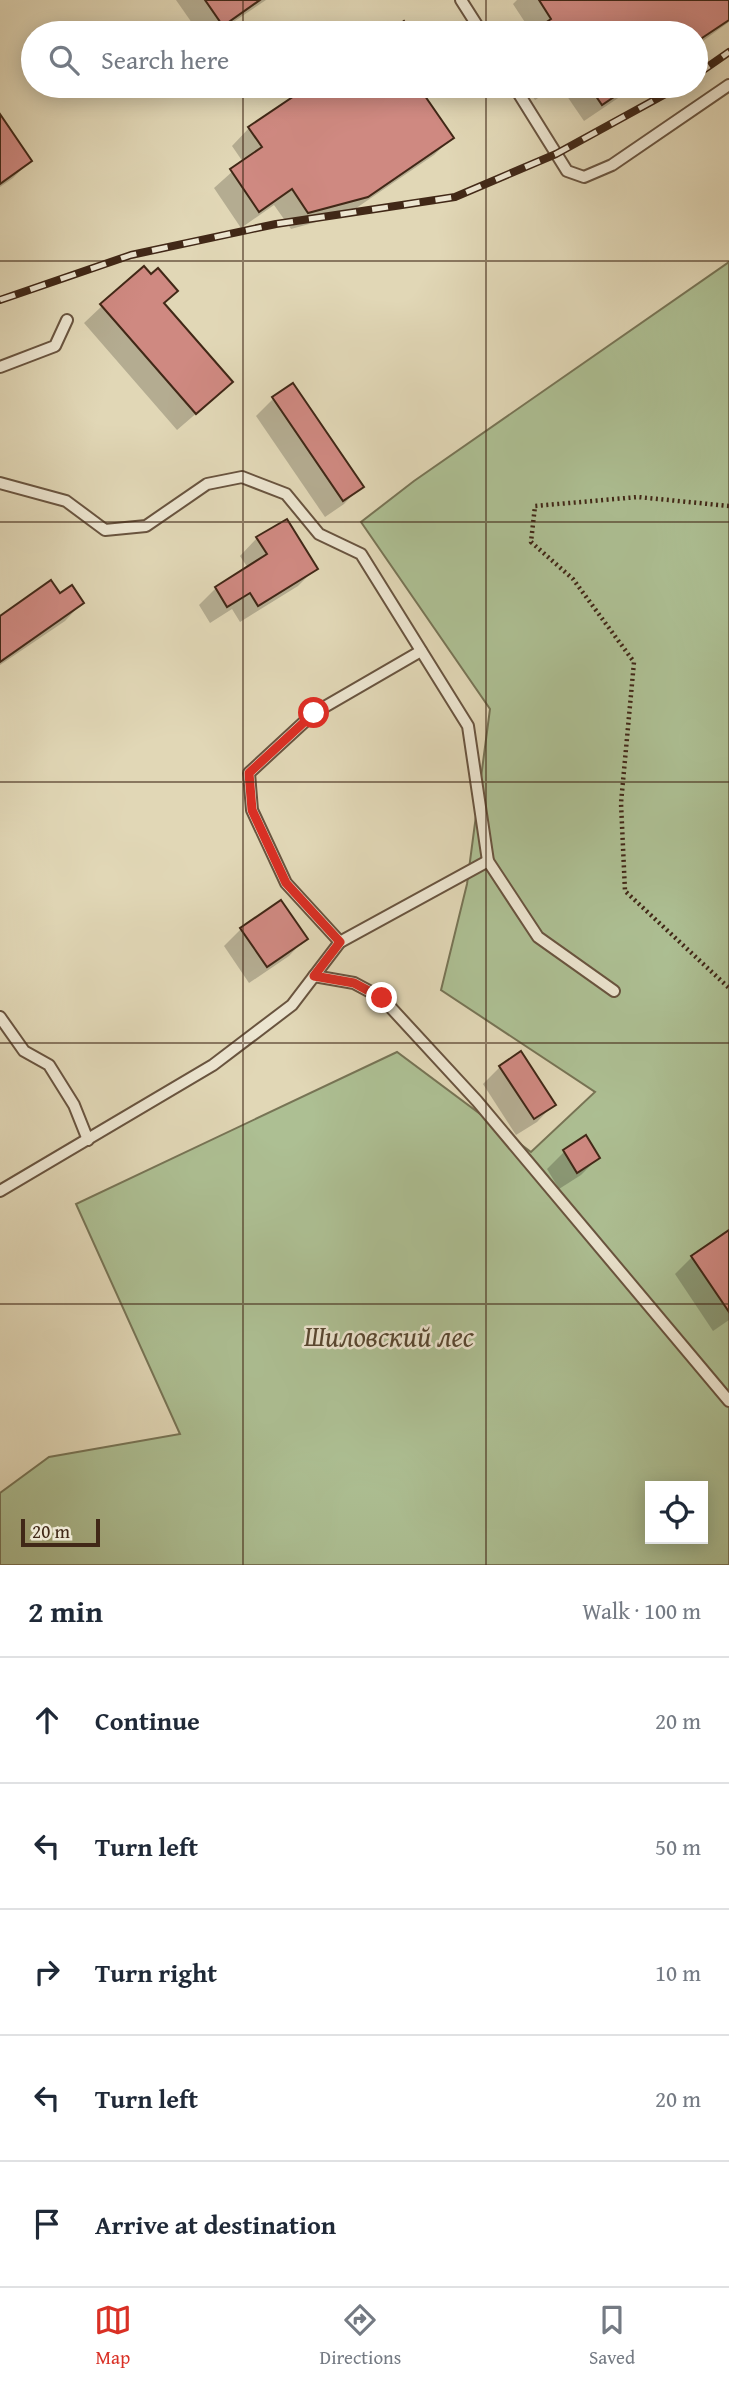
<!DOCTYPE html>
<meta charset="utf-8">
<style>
body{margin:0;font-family:"Gentium Book Plus",serif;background:#f6f6f7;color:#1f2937}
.controls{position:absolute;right:21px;bottom:21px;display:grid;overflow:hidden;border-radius:0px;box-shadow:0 4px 18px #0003}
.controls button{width:63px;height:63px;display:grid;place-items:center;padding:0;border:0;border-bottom:2px solid #e0e1e3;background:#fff;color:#1f2937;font:35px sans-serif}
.scale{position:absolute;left:21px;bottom:18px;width:79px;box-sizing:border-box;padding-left:7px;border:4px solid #412817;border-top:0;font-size:19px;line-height:24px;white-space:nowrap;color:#412817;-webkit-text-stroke:5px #ece5d0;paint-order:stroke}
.stop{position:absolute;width:21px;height:21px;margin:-16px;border:5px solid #d93025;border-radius:50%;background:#fff}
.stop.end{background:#d93025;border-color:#fff;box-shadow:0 2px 7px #0008}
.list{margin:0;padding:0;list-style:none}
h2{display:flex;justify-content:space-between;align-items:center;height:91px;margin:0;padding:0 28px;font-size:30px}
h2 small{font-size:23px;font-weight:400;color:#747a83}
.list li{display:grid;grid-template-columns:46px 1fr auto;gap:21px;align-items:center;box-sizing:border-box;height:126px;padding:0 28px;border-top:2px solid #e0e1e3}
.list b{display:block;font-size:26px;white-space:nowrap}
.list em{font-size:23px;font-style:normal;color:#747a83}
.icon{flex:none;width:38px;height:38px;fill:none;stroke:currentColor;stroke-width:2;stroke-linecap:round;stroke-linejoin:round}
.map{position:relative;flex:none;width:729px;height:1565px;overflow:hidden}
.search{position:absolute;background:#fff;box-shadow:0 4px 18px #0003;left:21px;right:21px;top:21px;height:77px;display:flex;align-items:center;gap:18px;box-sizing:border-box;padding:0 24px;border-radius:38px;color:#747a83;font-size:26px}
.sheet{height:721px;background:#fff}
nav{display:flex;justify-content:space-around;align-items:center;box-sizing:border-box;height:98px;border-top:2px solid #e0e1e3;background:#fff;font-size:19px;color:#747a83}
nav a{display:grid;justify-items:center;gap:4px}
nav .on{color:#d93025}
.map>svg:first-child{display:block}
.green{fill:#adbf93;stroke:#777455;stroke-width:2;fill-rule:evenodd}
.shadow{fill:#0003}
.building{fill:#cf8981;stroke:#412817;stroke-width:2}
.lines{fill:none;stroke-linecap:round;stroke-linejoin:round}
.service-casing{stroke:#69543f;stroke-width:14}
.path{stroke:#412817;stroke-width:4.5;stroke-dasharray:2 3.5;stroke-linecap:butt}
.service{stroke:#ece5d0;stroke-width:10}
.rail-casing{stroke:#412817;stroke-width:8}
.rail{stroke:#ece5d0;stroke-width:5;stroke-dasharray:16;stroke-linecap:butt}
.route{stroke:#d93025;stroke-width:9}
.grid{fill:none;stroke:#412817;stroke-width:2;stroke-opacity:0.55}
.labels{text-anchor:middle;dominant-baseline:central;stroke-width:5;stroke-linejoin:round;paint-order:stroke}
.park-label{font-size:28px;font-style:italic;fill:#574630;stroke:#ece5d0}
</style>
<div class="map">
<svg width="729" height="1565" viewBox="0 0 729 1565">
<rect width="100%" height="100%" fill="#e1d7b6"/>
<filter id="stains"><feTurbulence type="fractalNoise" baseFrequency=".00286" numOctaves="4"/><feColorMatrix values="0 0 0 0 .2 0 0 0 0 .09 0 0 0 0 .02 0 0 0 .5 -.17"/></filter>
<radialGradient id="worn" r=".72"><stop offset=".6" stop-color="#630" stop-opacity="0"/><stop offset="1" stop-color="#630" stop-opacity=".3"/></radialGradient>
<!-- green -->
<path class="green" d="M729 262V1565H0V1493L49 1457 180 1434 76 1204 397 1052 531 1152 595 1092 441 990 467 884 490 709 361 522 414 481ZM650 1486H703V1539H650Z"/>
<!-- shadow -->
<g class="shadow">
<path d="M176 0H266L217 33H199Z"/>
<path d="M517 0H729V22L696 46V33H532L513 4Z"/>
<path d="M312 86H440L426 100 452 138 434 155 349 213 291 229 274 205 241 228 214 188 243 162 232 146 249 128Z"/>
<path d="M525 86H557L535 100Z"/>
<path d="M560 86H636L584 121Z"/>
<path d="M0 117 30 161 13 178 0 187Z"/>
<path d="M151 276 163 304 213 399 177 430 84 323 102 306Z"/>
<path d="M292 386 361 486 344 504 325 517 256 416 273 399Z"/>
<path d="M257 538 315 569 298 586 240 622 232 609 210 623 199 605 216 588 248 568 240 556Z"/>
<path d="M60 595 82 603 65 621 0 665V618Z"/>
<path d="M241 929 306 938 289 956 249 983 224 946Z"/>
<path d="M500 1067 554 1104 537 1122 516 1135 483 1084Z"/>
<path d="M586 1138 598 1158 581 1175 559 1189 547 1169 564 1152Z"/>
<path d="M729 1232V1320L713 1331 675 1274 692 1257Z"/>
</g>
<!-- building -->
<g class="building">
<path d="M205 0H260L223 26Z"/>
<path d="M539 0H729V20L696 42V33H530L551 19Z"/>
<path d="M404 21 412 33H387Z"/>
<path d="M309 86H440L425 96 454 138 368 197 308 213 292 189 259 212 230 169 262 147 248 127Z"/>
<path d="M589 86H630L602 105Z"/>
<path d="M0 114 32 161 0 184Z"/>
<path d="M144 266 151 274 158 268 178 291 164 303 233 382 196 414 100 304Z"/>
<path d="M293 383 364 487 343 501 272 397Z"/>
<path d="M287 519 318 569 258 606 250 593 227 607 215 587 267 554 256 537Z"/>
<path d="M51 580 60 593 72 585 84 603 0 662V616Z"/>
<path d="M281 900 308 939 267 967 240 928Z"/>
<path d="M521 1051 556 1105 534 1119 499 1066Z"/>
<path d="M586 1135 600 1158 577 1173 563 1150Z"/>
<path d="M729 1230V1312L691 1256Z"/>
</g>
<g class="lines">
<!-- service casing -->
<g class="service-casing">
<g id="service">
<path d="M461 0 482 33"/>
<path d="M514 86 567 171 584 177 612 165 729 85"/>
<path d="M0 367 55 346 67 320"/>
<path d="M0 483 66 501 105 530 146 526 207 484 242 477 286 494 319 534 361 554 468 726 488 861 538 937 614 991"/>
<path d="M340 942 286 883 252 810 249 773 314 713 421 651"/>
<path d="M314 976 354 983 382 998 477 1101 729 1401"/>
<path d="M0 1017 24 1051 49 1065 74 1105 88 1140"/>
<path d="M0 1191 213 1065 292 1005 340 942 488 861"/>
</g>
</g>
<!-- path -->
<path class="path" d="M729 506 638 497 535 506 531 542 573 579 634 662 621 803 625 891 729 988"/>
<!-- service -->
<use href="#service" class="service"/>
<!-- rail casing -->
<g class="rail-casing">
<g id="rail">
<path d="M696 75 729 52"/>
<path d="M0 300 131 255 276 224 455 197 556 154 680 86"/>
</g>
</g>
<!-- rail -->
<use href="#rail" class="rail"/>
</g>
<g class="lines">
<!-- route -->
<path class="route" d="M314 713 249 773 252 810 286 883 340 942 314 976 354 983 382 998"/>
</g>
<!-- grid -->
<path class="grid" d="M243 0V33M486 0V33M243 86V1565M486 86V1565M0 261H729M0 522H729M0 782H729M0 1043H729M0 1304H729"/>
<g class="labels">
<!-- park labels -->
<g class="park-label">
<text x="389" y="1335">Шиловский лес</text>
</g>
</g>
<rect width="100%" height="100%" filter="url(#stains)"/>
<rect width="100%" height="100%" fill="url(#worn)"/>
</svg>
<div class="controls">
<button><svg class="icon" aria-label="locate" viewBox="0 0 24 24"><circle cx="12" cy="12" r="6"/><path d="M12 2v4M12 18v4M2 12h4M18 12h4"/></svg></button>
</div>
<div class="scale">20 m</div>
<div class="stop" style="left:314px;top:713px"></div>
<div class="stop end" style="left:382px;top:998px"></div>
<div class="search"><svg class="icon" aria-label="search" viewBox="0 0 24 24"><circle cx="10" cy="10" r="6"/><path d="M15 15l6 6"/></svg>Search here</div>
</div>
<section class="sheet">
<h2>2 min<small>Walk · 100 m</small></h2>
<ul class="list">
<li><svg class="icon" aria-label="ahead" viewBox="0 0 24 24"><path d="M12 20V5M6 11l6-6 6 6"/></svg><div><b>Continue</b></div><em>20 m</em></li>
<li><svg class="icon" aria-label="left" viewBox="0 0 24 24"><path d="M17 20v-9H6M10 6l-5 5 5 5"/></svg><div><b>Turn left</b></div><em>50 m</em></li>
<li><svg class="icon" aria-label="right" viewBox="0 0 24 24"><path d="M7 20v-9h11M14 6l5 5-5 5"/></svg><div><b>Turn right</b></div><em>10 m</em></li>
<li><svg class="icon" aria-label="left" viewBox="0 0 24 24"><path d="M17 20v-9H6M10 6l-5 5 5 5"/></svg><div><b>Turn left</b></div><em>20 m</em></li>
<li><svg class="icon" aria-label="arrive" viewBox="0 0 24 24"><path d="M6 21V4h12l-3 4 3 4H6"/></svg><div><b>Arrive at destination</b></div></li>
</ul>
</section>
<nav>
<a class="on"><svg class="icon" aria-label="map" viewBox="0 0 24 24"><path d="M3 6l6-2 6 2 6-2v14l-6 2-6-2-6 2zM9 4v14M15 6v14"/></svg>Map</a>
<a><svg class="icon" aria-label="directions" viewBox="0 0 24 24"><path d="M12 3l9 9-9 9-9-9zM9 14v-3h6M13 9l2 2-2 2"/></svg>Directions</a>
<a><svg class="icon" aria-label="saved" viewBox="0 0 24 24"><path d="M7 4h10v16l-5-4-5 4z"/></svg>Saved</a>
</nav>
